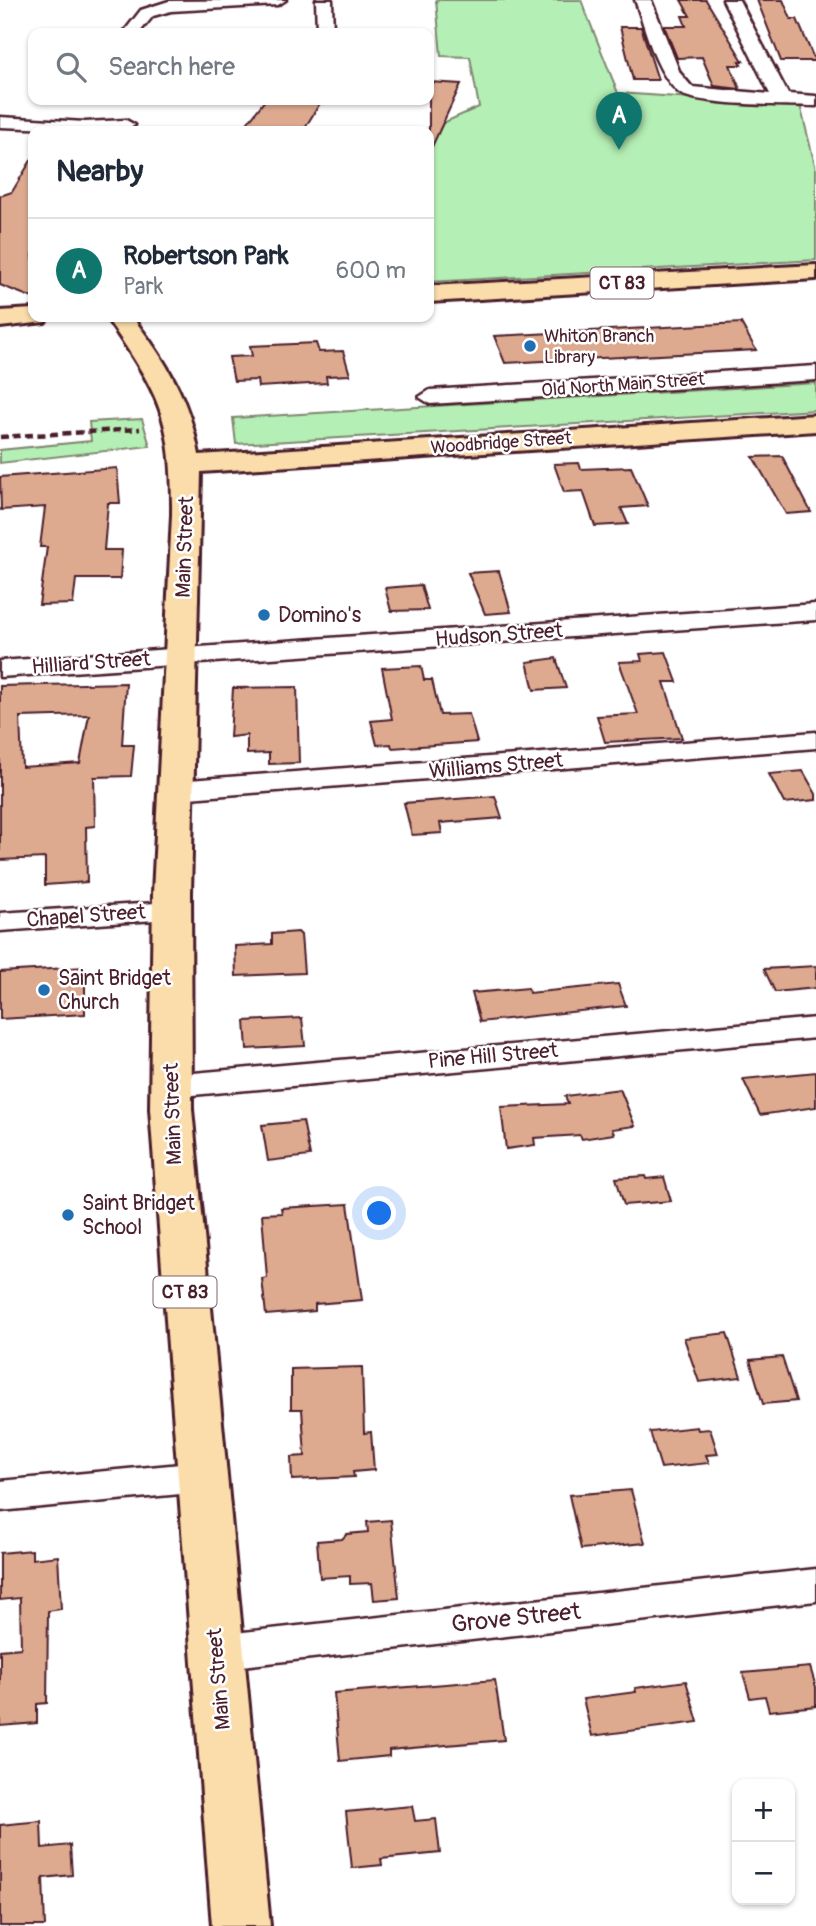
<!DOCTYPE html>
<meta charset="utf-8">
<style>
body{margin:0;font-family:Pangolin,sans-serif;background:#f6f6f7;color:#1f2937}
.controls{position:absolute;right:21px;bottom:21px;display:grid;overflow:hidden;border-radius:14px;box-shadow:0 2px 5px #0004}
.controls button{width:63px;height:63px;display:grid;place-items:center;padding:0;border:0;border-bottom:2px solid #e0e1e3;background:#fff;color:#1f2937;font:35px sans-serif}
.you{position:absolute;left:380px;top:1214px;width:24px;height:24px;margin:-18px;border:5px solid #fff;border-radius:50%;background:#1a73e8;box-shadow:0 0 0 10px #1a73e833}
.badge{display:grid;place-items:center;width:46px;height:46px;border-radius:50%;background:#0f766e;color:#fff;font-size:23px;font-weight:700}
.pin{position:absolute;translate:-50% -58px;filter:drop-shadow(0 2px 4px #0008)}
.pin::after{content:'';position:absolute;top:37px;width:24px;height:21px;background:inherit;clip-path:polygon(0 0,100% 0,50% 100%)}
.list{margin:0;padding:0;list-style:none}
h2{display:flex;justify-content:space-between;align-items:center;height:91px;margin:0;padding:0 28px;font-size:30px}
h2 small{font-size:23px;font-weight:400;color:#747a83}
.list li{display:grid;grid-template-columns:46px 1fr auto;gap:21px;align-items:center;box-sizing:border-box;height:105px;padding:0 28px;border-top:2px solid #e0e1e3}
.list b{display:block;font-size:26px;white-space:nowrap}
.list p{margin:0;font-size:23px;white-space:nowrap;color:#747a83}
.list em{font-size:23px;font-style:normal;color:#747a83}
.icon{flex:none;width:38px;height:38px;fill:none;stroke:currentColor;stroke-width:2;stroke-linecap:round;stroke-linejoin:round}
.map{position:relative;flex:none;width:816px;height:1926px;overflow:hidden}
.search{position:absolute;background:#fff;box-shadow:0 2px 5px #0004;left:28px;top:28px;width:406px;height:77px;display:flex;align-items:center;gap:18px;box-sizing:border-box;padding:0 24px;border-radius:14px;color:#747a83;font-size:26px}
.panel{position:absolute;background:#fff;box-shadow:0 2px 5px #0004;left:28px;top:126px;width:406px;height:196px;border-radius:14px}
.map>svg:first-child{display:block}
.green{fill:#b4efb5;stroke:#7f8770;stroke-width:2}
.building{fill:#ddaa90;stroke:#4a1f2b;stroke-width:2;fill-rule:evenodd}
.lines{fill:none;stroke-linecap:round;stroke-linejoin:round}
.minor-casing{stroke:#4a1f2b;stroke-width:5}
.major-casing{stroke:#4a1f2b;stroke-width:6}
.minor{fill:#fff;fill-rule:evenodd}
.major{fill:#faddab;fill-rule:evenodd}
.rail{stroke:#4a1f2b;stroke-width:4.5;stroke-dasharray:8 4.5;stroke-linecap:butt}
.poi-dot{fill:#1f6fb2;stroke:#fff;stroke-width:2.5}
.labels{text-anchor:middle;dominant-baseline:central;stroke-width:5;stroke-linejoin:round;paint-order:stroke}
.far-poi-label{font-size:18px;fill:#4a1f2b;stroke:#fff;text-anchor:start}
.far-street-label{font-size:18px;fill:#4a1f2b;stroke:#fff}
.shield{fill:#fff;stroke:#80626b;stroke-width:2}
.shield-label{font-size:19px;font-weight:bold;fill:#4a1f2b}
.street-label{font-size:21px;fill:#4a1f2b;stroke:#fff}
.poi-label{font-size:21px;fill:#4a1f2b;stroke:#fff;text-anchor:start}
.near-street-label{font-size:24px;fill:#4a1f2b;stroke:#fff}
</style>
<div class="map">
<svg width="816" height="1926" viewBox="0 0 816 1926">
<rect width="100%" height="100%" fill="#fff"/>
<filter id="ink" filterUnits="userSpaceOnUse"><feTurbulence type="fractalNoise" baseFrequency=".0143" numOctaves="2"/><feDisplacementMap in="SourceGraphic" scale="14" xChannelSelector="R" yChannelSelector="G"/><feConvolveMatrix kernelMatrix="1 2 1 2 8 2 1 2 1" color-interpolation-filters="sRGB"/></filter>
<g filter="url(#ink)">
<!-- green -->
<g class="green">
<path d="M436 0H581L618 93 800 105 816 169V260L429 282V131H425L479 107 470 57 441 56Z"/>
<path d="M816 383V410L236 444 233 418Z"/>
<path d="M142 419 150 446 0 463V450L91 441 89 422Z"/>
</g>
<!-- building -->
<g class="building">
<path d="M681 0H706L743 61H739L741 65H730L740 89 714 86 702 57 677 58 664 26H686L682 16H690Z"/>
<path d="M757 0H783L791 19H797L815 61H781Z"/>
<path d="M620 27H641L658 80H633Z"/>
<path d="M429 82 461 84 429 153Z"/>
<path d="M265 100H322L303 131 242 130Z"/>
<path d="M33 157V298L0 285V196L12 192Z"/>
<path d="M741 323 756 350 505 363 494 336Z"/>
<path d="M316 343 319 352 343 351 350 375 326 376 327 383 258 387 257 380 234 381 229 357 252 356 250 346Z"/>
<path d="M782 456 811 512 786 514 753 457Z"/>
<path d="M579 463 581 469 631 467 648 506 621 508 628 524 595 526 583 491 564 492 554 464Z"/>
<path d="M117 468 120 503H108L104 550H122L120 579H76L73 604 39 605 47 547H40L45 507 1 510 0 477Z"/>
<path d="M499 571 511 612 485 614 468 573Z"/>
<path d="M421 585 428 610 391 611 385 588Z"/>
<path d="M666 652 677 682H664L682 738 605 742 597 716 638 714 619 662 642 661 640 654Z"/>
<path d="M556 658 566 688 534 690 527 662Z"/>
<path d="M421 666 424 680H432L440 715 469 714 477 742 392 748 391 744 377 745 371 721 392 719 382 668Z"/>
<path d="M126 683 122 745H134L131 776 94 777 95 826 86 827 87 882 45 885V858L0 860V686ZM89 715 80 763 22 767 20 717Z"/>
<path d="M297 687 299 763 269 764V753L247 754V735L230 737 233 688Z"/>
<path d="M803 771 816 794V800L784 803 769 774Z"/>
<path d="M495 796 502 818 440 823 442 833 412 835 404 803Z"/>
<path d="M298 932 301 935 304 973 236 976 235 946 272 944V934Z"/>
<path d="M816 966V988L775 992 764 969Z"/>
<path d="M85 967V1014L0 1019V972Z"/>
<path d="M618 984 626 1006 480 1022 472 993 528 988 529 993Z"/>
<path d="M302 1018 305 1046 247 1049 245 1021Z"/>
<path d="M816 1072V1107L760 1115 743 1079Z"/>
<path d="M620 1089 635 1126 612 1129 614 1134 582 1139 580 1135 534 1138 535 1145 506 1149 501 1107 568 1104 565 1096Z"/>
<path d="M303 1121 310 1156 268 1161 262 1125Z"/>
<path d="M645 1176 646 1179 664 1177 671 1201 624 1205 616 1178Z"/>
<path d="M348 1204 362 1300 315 1304V1311L266 1315 262 1279 267 1278 262 1214 282 1213 281 1208Z"/>
<path d="M727 1333 741 1377 699 1382 684 1338Z"/>
<path d="M782 1357 796 1401 763 1404 750 1360Z"/>
<path d="M362 1367 364 1433 371 1432 374 1470 353 1472 354 1477 292 1480 291 1457 305 1456 302 1409H291V1369Z"/>
<path d="M697 1427 698 1430 710 1429 718 1454 706 1455 709 1463 661 1468 650 1432Z"/>
<path d="M631 1490 645 1543 581 1549 569 1495Z"/>
<path d="M391 1520 399 1598 374 1600 372 1583 350 1584V1576L320 1578 317 1541 342 1539 347 1534 368 1532 367 1522Z"/>
<path d="M32 1550V1559L58 1556 61 1609 48 1611 47 1703 37 1704V1723L0 1726V1650L21 1648 20 1598 0 1600V1553Z"/>
<path d="M810 1667 816 1687V1706L769 1711 765 1696 750 1698 743 1673Z"/>
<path d="M495 1680 504 1740 389 1750V1756L340 1761 334 1693Z"/>
<path d="M686 1681 698 1722 592 1736 583 1699 636 1692 635 1688Z"/>
<path d="M412 1806 415 1821 436 1819 440 1853 381 1859 382 1865 352 1868 346 1812Z"/>
<path d="M41 1821 42 1848 70 1845 72 1875 43 1878 45 1926H0V1825Z"/>
</g>
<g class="lines">
<!-- minor casing -->
<g class="minor-casing">
<g id="minor">
<path d="M286 0 278 5 171 11 153 16 139 33H123L141 10 169 1Z"/>
<path d="M316 0H332L333 33H317Z"/>
<path d="M635 0H651L680 73 692 87 770 94 723 0H739L788 94 816 96V106C791 105 693 106 678 92 654 70 646 29 635 0Z"/>
<path d="M0 117 85 122 126 120 135 125 126 130 109 131 0 127Z"/>
<path d="M816 366V380L430 404 419 397 430 390Z"/>
<path d="M816 604V620L0 677V661Z"/>
<path d="M816 732V748L176 799 166 796 162 790 166 784 176 781Z"/>
<path d="M172 902 183 904 187 911 183 918 0 931V913Z"/>
<path d="M816 1018V1038L171 1097 159 1094 154 1086 159 1078 171 1075Z"/>
<path d="M202 1462 216 1466 222 1477 216 1488 202 1492 0 1511V1481Z"/>
<path d="M816 1569V1601L216 1669 201 1664 195 1652 201 1640 216 1635Z"/>
</g>
</g>
<!-- major casing -->
<g class="major-casing">
<g id="major">
<path d="M816 265V279L429 302V286Z"/>
<path d="M33 309V317H49L45 322 0 327V311Z"/>
<path d="M106 317H132C166 360 190 400 199 455L816 415V431L201 472 191 893 192 1109 270 1926H212L150 1109 153 893 172 515C173 418 160 395 106 317Z"/>
</g>
</g>
<!-- minor -->
<use href="#minor" class="minor"/>
<!-- major -->
<use href="#major" class="major"/>
<!-- rail -->
<path class="rail" d="M0 437 140 429"/>
</g>
</g>
<!-- markers -->
<g class="poi-dot">
<circle cx="530" cy="346" r="7"/>
<circle cx="264" cy="615" r="7"/>
<circle cx="44" cy="990" r="7"/>
<circle cx="68" cy="1215" r="7"/>
</g>
<g class="labels">
<!-- far-poi labels -->
<g class="far-poi-label">
<text x="544" y="336">Whiton Branch<tspan x="544" dy="21">Library</tspan></text>
</g>
<!-- far-street labels -->
<g class="far-street-label">
<text transform="translate(623 385) rotate(-4)">Old North Main Street</text>
<text transform="translate(501 443) rotate(-4)">Woodbridge Street</text>
</g>
<!-- shield labels -->
<g class="shield">
<rect x="590.5" y="267.5" width="63" height="31" rx="5"/>
<rect x="153.5" y="1276.5" width="63" height="31" rx="5"/>
</g>
<g class="shield-label">
<text x="622" y="283">CT 83</text>
<text x="185" y="1292">CT 83</text>
</g>
<!-- street labels -->
<g class="street-label">
<text transform="translate(185 547) rotate(-88)">Main Street</text>
<text transform="translate(499 635) rotate(-4)">Hudson Street</text>
<text transform="translate(91 663) rotate(-4)">Hilliard Street</text>
<text transform="translate(496 766) rotate(-5)">Williams Street</text>
<text transform="translate(86 916) rotate(-4)">Chapel Street</text>
<text transform="translate(493 1056) rotate(-5)">Pine Hill Street</text>
<text transform="translate(173 1114) rotate(-92)">Main Street</text>
<text transform="translate(219 1679) rotate(-95)">Main Street</text>
</g>
<!-- poi labels -->
<g class="poi-label">
<text x="278" y="615">Domino's</text>
<text x="58" y="978">Saint Bridget<tspan x="58" dy="24">Church</tspan></text>
<text x="82" y="1203">Saint Bridget<tspan x="82" dy="24">School</tspan></text>
</g>
<!-- near-street labels -->
<g class="near-street-label">
<text transform="translate(516 1618) rotate(-6)">Grove Street</text>
</g>
</g>
</svg>
<div class="controls">
<button>+</button>
<button>−</button>
</div>
<div class="you"></div>
<div class="pin badge" style="left:619px;top:150px">A</div>
<div class="search"><svg class="icon" aria-label="search" viewBox="0 0 24 24"><circle cx="10" cy="10" r="6"/><path d="M15 15l6 6"/></svg>Search here</div>
<section class="panel">
<h2>Nearby<small></small></h2>
<ul class="list">
<li><span class="badge">A</span><div><b>Robertson Park</b><p>Park</p></div><em>600 m</em></li>
</ul>
</section>
</div>
